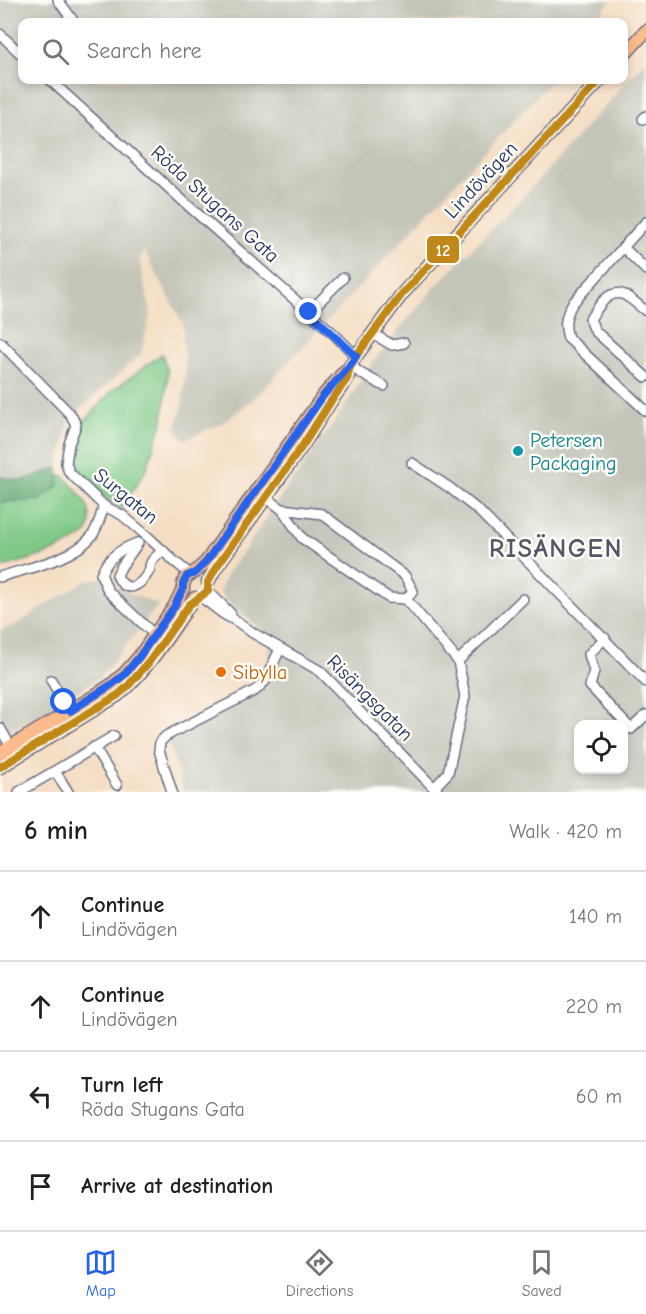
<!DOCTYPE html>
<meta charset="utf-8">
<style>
body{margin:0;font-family:"Comic Neue",sans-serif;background:#f6f6f6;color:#202124}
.controls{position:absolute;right:18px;bottom:18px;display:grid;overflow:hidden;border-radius:12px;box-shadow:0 3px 9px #0003}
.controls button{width:54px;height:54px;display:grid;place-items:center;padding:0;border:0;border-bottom:2px solid #e0e0e0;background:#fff;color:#202124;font:30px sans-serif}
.stop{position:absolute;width:18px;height:18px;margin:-14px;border:4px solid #2563eb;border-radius:50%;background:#fff}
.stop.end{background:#2563eb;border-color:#fff;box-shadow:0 2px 6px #0008}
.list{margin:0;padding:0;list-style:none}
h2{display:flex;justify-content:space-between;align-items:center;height:78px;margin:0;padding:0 24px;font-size:26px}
h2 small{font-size:20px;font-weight:400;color:#757577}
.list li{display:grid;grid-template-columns:39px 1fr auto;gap:18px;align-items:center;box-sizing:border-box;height:90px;padding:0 24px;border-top:2px solid #e0e0e0}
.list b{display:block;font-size:22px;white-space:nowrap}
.list p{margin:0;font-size:20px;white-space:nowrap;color:#757577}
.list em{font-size:20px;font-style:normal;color:#757577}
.icon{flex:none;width:33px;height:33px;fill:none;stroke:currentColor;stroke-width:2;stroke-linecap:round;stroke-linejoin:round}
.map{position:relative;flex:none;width:646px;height:792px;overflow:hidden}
.search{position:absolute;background:#fff;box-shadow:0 3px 9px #0003;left:18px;right:18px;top:18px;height:66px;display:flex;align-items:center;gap:15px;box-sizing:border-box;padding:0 21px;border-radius:12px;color:#757577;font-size:22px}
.sheet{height:438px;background:#fff}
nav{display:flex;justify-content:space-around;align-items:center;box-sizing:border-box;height:84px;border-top:2px solid #e0e0e0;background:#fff;font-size:16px;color:#757577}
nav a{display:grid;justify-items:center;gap:3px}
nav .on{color:#2563eb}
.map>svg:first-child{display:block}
.industrial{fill:#c4c5b9;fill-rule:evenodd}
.green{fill:#7ec986;stroke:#4c7c72;stroke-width:1.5}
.forest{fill:#66ad73;stroke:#406e68;stroke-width:1.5}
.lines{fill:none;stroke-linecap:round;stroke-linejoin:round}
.minor-casing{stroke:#676c82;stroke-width:12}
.major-casing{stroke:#676c82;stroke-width:15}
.minor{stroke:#fff;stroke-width:9}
.major{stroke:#fbbb8c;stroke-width:12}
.bus-1-casing{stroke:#fdfcf7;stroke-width:12}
.bus-1{stroke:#c08818;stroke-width:8}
.route{stroke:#2563eb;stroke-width:8}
.culture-dot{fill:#0f9aa8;stroke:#fdfcf7;stroke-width:2}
.food-dot{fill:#e8710a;stroke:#fdfcf7;stroke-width:2}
.labels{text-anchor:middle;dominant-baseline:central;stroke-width:5;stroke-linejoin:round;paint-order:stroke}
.street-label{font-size:20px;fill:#1b2f5e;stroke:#fdfcf7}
.culture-label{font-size:20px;fill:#0d838f;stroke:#fdfcf7;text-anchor:start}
.food-label{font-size:20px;fill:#c56008;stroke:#fdfcf7;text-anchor:start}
.district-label{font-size:26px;font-weight:bold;letter-spacing:1.5px;fill:#575668;stroke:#fdfcf7}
.line-badge{stroke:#fdfcf7;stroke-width:2}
.badge-label{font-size:16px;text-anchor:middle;font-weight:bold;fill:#fff}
</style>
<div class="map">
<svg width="646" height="792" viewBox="0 0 646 792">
<rect width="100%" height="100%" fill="#fdfcf7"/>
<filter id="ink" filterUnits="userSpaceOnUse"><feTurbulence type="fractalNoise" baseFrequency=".0167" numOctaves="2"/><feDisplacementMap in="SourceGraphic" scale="12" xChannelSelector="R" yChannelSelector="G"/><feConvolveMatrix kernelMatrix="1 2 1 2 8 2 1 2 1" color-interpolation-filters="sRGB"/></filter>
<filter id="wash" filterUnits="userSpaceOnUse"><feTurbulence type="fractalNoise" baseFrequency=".008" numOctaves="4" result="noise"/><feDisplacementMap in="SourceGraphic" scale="24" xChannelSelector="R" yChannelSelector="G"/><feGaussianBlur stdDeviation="1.35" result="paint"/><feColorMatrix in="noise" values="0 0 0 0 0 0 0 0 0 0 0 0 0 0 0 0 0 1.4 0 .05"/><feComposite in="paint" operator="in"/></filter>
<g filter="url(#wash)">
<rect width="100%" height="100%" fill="#f5dec4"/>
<!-- industrial -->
<g class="industrial">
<path d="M0 0H611L594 22H22V80H552L256 397 224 422 184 440 176 429 182 407 185 376 183 324 144 250 139 260 151 312 141 354 70 418 58 468 22 481 0 477Z"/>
<path d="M646 60V792H184L165 729 200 714 258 683 266 666 272 638 225 600 220 590 227 573 245 550 277 502 337 418 370 366 401 327 436 286 533 186ZM578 724H624V770H578Z"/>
<path d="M108 577 115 586 136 596 158 605 101 677 0 737V631L18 623 87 580Z"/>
</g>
<!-- green -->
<g class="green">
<path d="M162 354 168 372 163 420 146 470 121 509C103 496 76 476 75 452 74 441 77 429 78 419L86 420 113 390Z"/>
<path d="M58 475 63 476C78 492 98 509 87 533 62 552 30 559 0 568V502L39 500 58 485Z"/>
</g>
<!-- forest -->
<path class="forest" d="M58 468 59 485 39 500 0 502V477L22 481Z"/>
</g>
<g filter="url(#ink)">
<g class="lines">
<!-- minor casing -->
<g class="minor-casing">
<g id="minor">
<path d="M58 0 74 22"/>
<path d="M0 34 22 55"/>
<path d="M50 80 192 209 335 335 356 356"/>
<path d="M643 119 646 116"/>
<path d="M646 222 572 304C565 317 564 325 568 338L646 411"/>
<path d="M623 247 646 270"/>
<path d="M646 311C640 307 629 296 622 294 607 290 597 309 590 319L595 331 646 377"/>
<path d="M309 312 343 278"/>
<path d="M373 334 392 345 404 343"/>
<path d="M0 342 71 415 76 425 69 444 66 463 69 472 104 506 122 515 147 536 174 561 190 574"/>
<path d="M351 365 360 373 384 386"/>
<path d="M412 463 450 488 479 511 646 682"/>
<path d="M261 494 282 509 322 514 405 576 413 591 406 599 389 598 302 538 282 509"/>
<path d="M137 543C121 549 108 557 101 574L108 591 159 639"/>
<path d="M138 543 121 567 117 575C125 596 141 586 149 571 152 564 148 568 152 561 155 557 159 554 163 550"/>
<path d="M0 577C27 568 72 560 91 537 98 529 100 517 104 506"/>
<path d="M208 591 231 614"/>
<path d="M201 597 222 613 238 622 253 633 320 671 438 792"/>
<path d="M406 599 458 661 465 696 448 773 434 788"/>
<path d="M605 638 589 654 594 671 590 686 631 729 646 715"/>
<path d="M458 661 523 599"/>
<path d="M51 680 73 717"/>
<path d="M0 728 14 752"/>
<path d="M94 747 117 785"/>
<path d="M55 771 68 792"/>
<path d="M19 792 114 736"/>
<path d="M172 792 159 750 160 742 166 736 256 690 265 681 280 649"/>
</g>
</g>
<!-- major casing -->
<g class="major-casing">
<g id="major">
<path d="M624 55 646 31"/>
<path d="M208 582 215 569 303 445 331 401 347 379 350 366 356 356 402 294 423 271 600 80"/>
<path d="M0 753 85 702 111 685 125 673 139 657 174 607 183 589V584L187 576 195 572 206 562 323 396 345 371"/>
<path d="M0 767 118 695C146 671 168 637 189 605L195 598"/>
</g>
</g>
<!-- minor -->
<use href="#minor" class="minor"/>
<!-- major -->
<use href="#major" class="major"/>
<!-- bus-1 casing -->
<g class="bus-1-casing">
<path id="bus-1" d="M0 767 118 695 128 686 149 662 189 605 208 591V582L215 569 303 445 331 401 347 379 350 366 356 356 402 294 600 80"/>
</g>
<!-- bus-1 -->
<use href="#bus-1" class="bus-1"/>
</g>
</g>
<g class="lines" filter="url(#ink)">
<!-- route -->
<path class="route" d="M64 702 70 711 111 685 125 674 139 657 174 607 183 589V584L187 576 195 573 206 562 323 396C334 383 348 370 356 356L309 312"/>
</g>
<!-- markers -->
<circle class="culture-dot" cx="518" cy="451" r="6"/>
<circle class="food-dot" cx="221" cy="672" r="6"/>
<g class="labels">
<!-- street labels -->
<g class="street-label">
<text transform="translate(481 180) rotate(-47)">Lindövägen</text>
<text transform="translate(215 204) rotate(42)">Röda Stugans Gata</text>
<text transform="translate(126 496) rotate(39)">Surgatan</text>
<text transform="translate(370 698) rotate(45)">Risängsgatan</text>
</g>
<!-- culture labels -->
<g class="culture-label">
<text x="530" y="440">Petersen<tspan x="530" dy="23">Packaging</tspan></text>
</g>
<!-- food labels -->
<g class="food-label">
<text x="233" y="672">Sibylla</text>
</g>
<!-- district labels -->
<g class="district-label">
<text x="556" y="549">RISÄNGEN</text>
</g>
</g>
<rect class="line-badge" x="426" y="235" width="34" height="29" rx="6" fill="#c08818"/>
<g class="badge-label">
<text x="443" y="256">12</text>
</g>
</svg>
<div class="controls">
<button><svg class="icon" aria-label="locate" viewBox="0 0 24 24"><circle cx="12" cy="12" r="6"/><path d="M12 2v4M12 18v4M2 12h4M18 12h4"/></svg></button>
</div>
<div class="stop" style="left:64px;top:702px"></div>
<div class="stop end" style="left:309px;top:312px"></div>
<div class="search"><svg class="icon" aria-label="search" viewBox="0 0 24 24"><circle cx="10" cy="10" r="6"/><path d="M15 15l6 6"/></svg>Search here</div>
</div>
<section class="sheet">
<h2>6 min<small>Walk · 420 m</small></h2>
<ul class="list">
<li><svg class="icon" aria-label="ahead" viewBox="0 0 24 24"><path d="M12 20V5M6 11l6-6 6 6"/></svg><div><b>Continue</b><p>Lindövägen</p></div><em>140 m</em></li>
<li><svg class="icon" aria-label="ahead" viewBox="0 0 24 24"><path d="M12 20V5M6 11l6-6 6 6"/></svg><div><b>Continue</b><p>Lindövägen</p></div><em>220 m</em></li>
<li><svg class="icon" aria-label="left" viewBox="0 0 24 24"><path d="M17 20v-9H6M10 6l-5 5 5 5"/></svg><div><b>Turn left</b><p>Röda Stugans Gata</p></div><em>60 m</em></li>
<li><svg class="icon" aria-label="arrive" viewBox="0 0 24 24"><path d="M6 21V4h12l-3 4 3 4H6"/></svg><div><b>Arrive at destination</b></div></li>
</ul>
</section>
<nav>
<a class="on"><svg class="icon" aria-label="map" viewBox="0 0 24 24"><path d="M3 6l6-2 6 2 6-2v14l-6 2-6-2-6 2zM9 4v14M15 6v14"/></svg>Map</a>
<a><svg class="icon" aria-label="directions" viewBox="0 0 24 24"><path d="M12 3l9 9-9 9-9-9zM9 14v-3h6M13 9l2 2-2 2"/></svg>Directions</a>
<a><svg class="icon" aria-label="saved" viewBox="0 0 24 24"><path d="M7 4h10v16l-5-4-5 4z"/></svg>Saved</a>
</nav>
